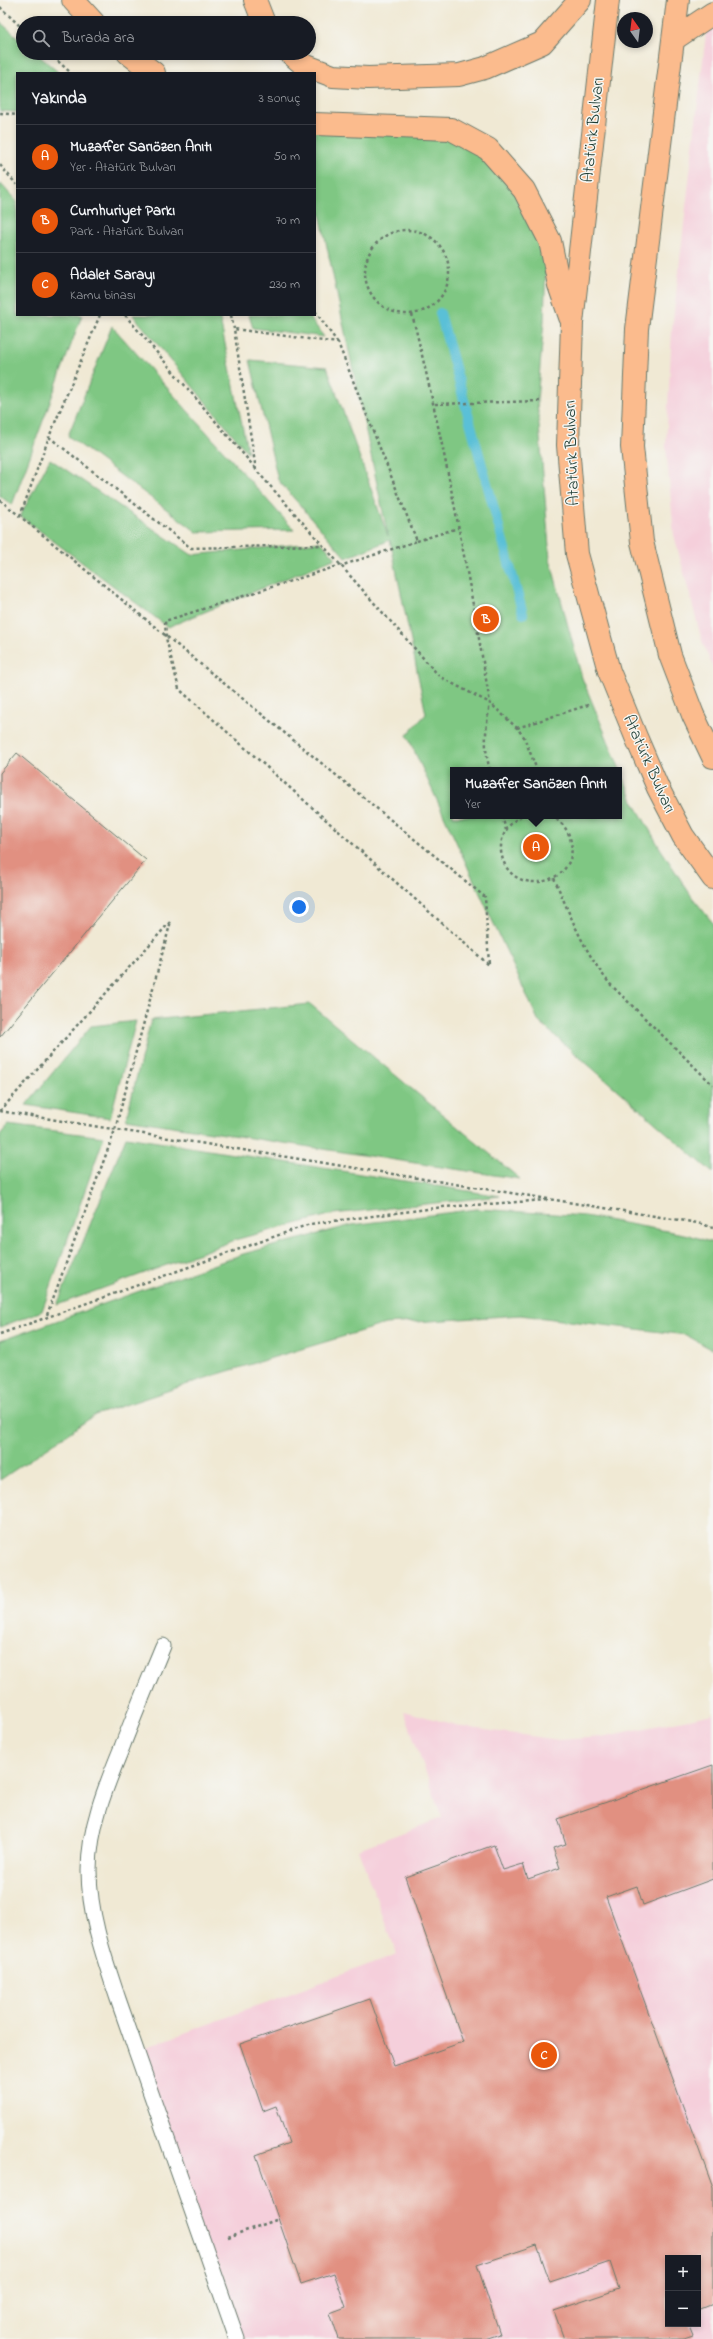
<!DOCTYPE html>
<html lang="tr">
<meta charset="utf-8">
<style>
body{margin:0;font-family:"Indie Flower",sans-serif;background:#20242c;color:#f1f3f6}
.controls{position:absolute;right:12px;bottom:12px;display:grid;overflow:hidden;border-radius:0px;box-shadow:0 2px 6px #0003}
.controls button{width:36px;height:36px;display:grid;place-items:center;padding:0;border:0;border-bottom:1px solid #363941;background:#171b24;color:#f1f3f6;font:20px sans-serif}
.compass{position:absolute;left:617px;top:12px;width:36px;height:36px;border-radius:50%;background:#171b24;box-shadow:0 2px 6px #0003;rotate:346deg}
.you{position:absolute;left:299px;top:907px;width:14px;height:14px;margin:-10px;border:3px solid #fff;border-radius:50%;background:#1a73e8;box-shadow:0 0 0 6px #1a73e833}
.badge{display:grid;place-items:center;width:26px;height:26px;border-radius:50%;background:#ea580c;color:#fff;font-size:13px;font-weight:700}
.pin{position:absolute;translate:-50% -50%;border:2px solid #fff;box-shadow:0 1px 4px #0006}
.popup{position:absolute;left:450px;top:767px;width:172px;height:52px;box-sizing:border-box;display:grid;place-content:center;border-radius:0px;background:#171b24;filter:drop-shadow(0 1px 3px #0005);font-size:13px;white-space:nowrap;color:#9ea1a6}
.popup b{font-size:15px;color:#f1f3f6}
.popup::after{content:'';position:absolute;left:50%;top:100%;margin-left:-8px;border:8px solid transparent;border-top-color:#171b24}
.list{margin:0;padding:0;list-style:none}
h2{display:flex;justify-content:space-between;align-items:center;height:52px;margin:0;padding:0 16px;font-size:17px}
h2 small{font-size:13px;font-weight:400;color:#9ea1a6}
.list li{display:grid;grid-template-columns:26px 1fr auto;gap:12px;align-items:center;box-sizing:border-box;height:64px;padding:0 16px;border-top:1px solid #363941}
.list b{display:block;font-size:15px;white-space:nowrap}
.list p{margin:0;font-size:13px;white-space:nowrap;color:#9ea1a6}
.list em{font-size:13px;font-style:normal;color:#9ea1a6}
.icon{flex:none;width:22px;height:22px;fill:none;stroke:currentColor;stroke-width:2;stroke-linecap:round;stroke-linejoin:round}
.map{position:relative;flex:none;width:713px;height:2339px;overflow:hidden}
.search{position:absolute;background:#171b24;box-shadow:0 2px 6px #0003;left:16px;top:16px;width:300px;height:44px;display:flex;align-items:center;gap:10px;box-sizing:border-box;padding:0 14px;border-radius:22px;color:#9ea1a6;font-size:15px}
.panel{position:absolute;background:#171b24;box-shadow:0 2px 6px #0003;left:16px;top:72px;width:300px;height:244px;border-radius:0px}
.map>svg:first-child{display:block}
.built{fill:#f5cfdb;fill-rule:evenodd}
.green{fill:#7fc783;stroke:#4f825c;fill-rule:evenodd}
.lines{fill:none;stroke-linecap:round;stroke-linejoin:round}
.stream{stroke:#5ac0d7;stroke-width:10}
.building{fill:#e19081}
.service-casing{stroke:#68796c;stroke-width:17}
.primary-casing{stroke:#68796c;stroke-width:24}
.path{stroke:#68796c;stroke-width:2.5;stroke-dasharray:3 3;stroke-linecap:butt}
.service{stroke:#fff;stroke-width:15}
.primary{stroke:#fbbb8d;stroke-width:22}
.labels{text-anchor:middle;dominant-baseline:central;stroke-width:3;stroke-linejoin:round;paint-order:stroke}
.street-label{font-size:17px;fill:#1f3d34;stroke:#f6f6f2}
</style>
<div class="map">
<svg width="713" height="2339" viewBox="0 0 713 2339">
<rect width="100%" height="100%" fill="#f6f6f2"/>
<filter id="ink" filterUnits="userSpaceOnUse"><feTurbulence type="fractalNoise" baseFrequency=".025" numOctaves="2"/><feDisplacementMap in="SourceGraphic" scale="8" xChannelSelector="R" yChannelSelector="G"/><feConvolveMatrix kernelMatrix="1 2 1 2 8 2 1 2 1" color-interpolation-filters="sRGB"/></filter>
<filter id="wash" filterUnits="userSpaceOnUse"><feTurbulence type="fractalNoise" baseFrequency=".012" numOctaves="4" result="noise"/><feDisplacementMap in="SourceGraphic" scale="16" xChannelSelector="R" yChannelSelector="G"/><feGaussianBlur stdDeviation="0.9" result="paint"/><feColorMatrix in="noise" values="0 0 0 0 0 0 0 0 0 0 0 0 0 0 0 0 0 1.4 0 .05"/><feComposite in="paint" operator="in"/></filter>
<g filter="url(#wash)">
<rect width="100%" height="100%" fill="#f0e9d4"/>
<!-- built -->
<g class="built">
<path d="M713 13V668L702 641 674 535 666 446 672 329 708 16Z"/>
<path d="M404 1711 463 1727 559 1740 601 1737 713 1714V2339H237L136 2051 397 1954 358 1849 442 1818ZM668 2258H698V2324H668Z"/>
</g>
<!-- green -->
<g class="green">
<path d="M0 22 23 42V53H36L59 73H17V112L0 111Z"/>
<path d="M315 124 412 126 488 149 547 236 544 321 537 401 550 559 582 678 633 801 660 848 692 897 713 923V1173L539 1022 407 735 426 714 390 540 346 558 278 480 250 360 327 367 388 536 315 190ZM453 770H619V816H453Z"/>
<path d="M0 183 17 202V315H82L12 505 0 496Z"/>
<path d="M133 315H219L248 453Z"/>
<path d="M249 315H308L324 337 253 328Z"/>
<path d="M112 326 294 530 197 532 68 436Z"/>
<path d="M50 459 192 555 321 542 336 558 168 627 20 516Z"/>
<path d="M310 1004 520 1179 126 1119 151 1020Z"/>
<path d="M136 1021 110 1118 26 1105 91 1026Z"/>
<path d="M8 1125 104 1137 42 1311 0 1327V1135Z"/>
<path d="M126 1137 500 1196 333 1214 238 1239 57 1305Z"/>
<path d="M477 1209 585 1216 689 1235 713 1243V1350L686 1335 520 1315 385 1324 215 1375 95 1415 0 1480V1341L243 1254 352 1225Z"/>
</g>
<g class="lines">
<!-- stream -->
<path class="stream" d="M440 313 523 614"/>
</g>
<g id="blocks">
<!-- building -->
<g class="building">
<path d="M17 753 146 860 0 1037V773Z"/>
<path d="M713 1765V1879L643 1905 637 1886 606 1897 713 2188V2304L698 2310V2258H668V2324H688L693 2336 684 2339H564L554 2311 619 2289 610 2262 550 2282 537 2245 477 2265 500 2334 485 2339H339L330 2313 346 2307 334 2273 301 2284 256 2155 289 2143 276 2106 263 2111 240 2044 370 1999 394 2066 463 2042 405 1877 494 1845 503 1870 523 1864 528 1879 560 1868 553 1848 566 1844 558 1819Z"/>
</g>
</g>
</g>
<g filter="url(#ink)">
<use href="#blocks" fill-opacity="0" stroke="#68796c" stroke-width="1"/>
<g class="lines">
<!-- service casing -->
<g class="service-casing">
<path id="service" d="M163 1646C149 1680 135 1713 122 1747 106 1786 89 1827 89 1870 89 1915 104 1957 118 1999L237 2339"/>
</g>
<!-- primary casing -->
<g class="primary-casing">
<g id="primary">
<path d="M73 0 94 23"/>
<path d="M255 0 264 23"/>
<path d="M608 0 572 323 568 445 577 554 609 671 636 737 658 788 683 836 713 878"/>
<path d="M678 0 637 329 632 447 642 542 670 655 693 715 713 757"/>
<path d="M674 39 713 13"/>
<path d="M128 53 154 73"/>
<path d="M290 53 304 65 333 76 368 78 459 75 485 68 542 43 580 0"/>
<path d="M315 124 451 129 488 149 524 190 550 241 559 285 570 317"/>
</g>
</g>
<!-- path -->
<g class="path">
<path d="M0 7 23 29"/>
<path d="M49 53 71 73"/>
<path d="M0 113 17 115"/>
<path d="M0 165 17 185"/>
<circle cx="407" cy="272" r="42"/>
<path d="M315 311 338 343"/>
<path d="M412 314C444 442 468 572 490 703"/>
<path d="M100 315 49 437 191 548 322 545"/>
<path d="M125 315 256 469"/>
<path d="M231 315 234 329"/>
<path d="M435 404 541 401"/>
<path d="M0 500 485 897 489 965 179 689 166 638 165 621 341 565H343L417 541 338 343 234 329 256 470 440 677 490 703"/>
<path d="M20 516 49 437"/>
<path d="M417 541 458 528"/>
<path d="M517 728 591 704"/>
<path d="M490 770C483 746 486 727 490 703L517 728 524 737 537 770"/>
<path d="M502 816 506 830"/>
<path d="M521 816C508 824 500 836 501 851 507 902 584 885 570 838 567 828 560 820 550 816"/>
<path d="M554 878C570 915 584 952 610 984L713 1085"/>
<path d="M0 1111 698 1223 713 1228"/>
<path d="M0 1111 170 922"/>
<path d="M47 1315 115 1130 171 921"/>
<path d="M0 1334 310 1224 443 1207 547 1200"/>
<path d="M228 2237 279 2219"/>
</g>
<!-- service -->
<use href="#service" class="service"/>
<!-- primary -->
<use href="#primary" class="primary"/>
</g>
</g>
<g class="labels">
<!-- street labels -->
<g class="street-label">
<text transform="translate(593 130) rotate(-84)">Atatürk Bulvarı</text>
<text transform="translate(572 453) rotate(-92)">Atatürk Bulvarı</text>
<text transform="translate(649 764) rotate(66)">Atatürk Bulvarı</text>
</g>
</g>
</svg>
<div class="controls">
<button>+</button>
<button>−</button>
</div>
<svg class="compass" viewBox="-18 -18 36 36"><path d="M0-13l5 13h-10z" fill="#e53935"/><path d="M0 13l5-13h-10z" fill="#9ea1a6"/></svg>
<div class="you"></div>
<div class="pin badge" style="left:536px;top:847px">A</div>
<div class="popup"><b>Muzaffer Sarıözen Anıtı</b>Yer</div>
<div class="pin badge" style="left:486px;top:619px">B</div>
<div class="pin badge" style="left:544px;top:2055px">C</div>
<div class="search"><svg class="icon" aria-label="search" viewBox="0 0 24 24"><circle cx="10" cy="10" r="6"/><path d="M15 15l6 6"/></svg>Burada ara</div>
<section class="panel">
<h2>Yakında<small>3 sonuç</small></h2>
<ul class="list">
<li><span class="badge">A</span><div><b>Muzaffer Sarıözen Anıtı</b><p>Yer · Atatürk Bulvarı</p></div><em>50 m</em></li>
<li><span class="badge">B</span><div><b>Cumhuriyet Parkı</b><p>Park · Atatürk Bulvarı</p></div><em>70 m</em></li>
<li><span class="badge">C</span><div><b>Adalet Sarayı</b><p>Kamu binası</p></div><em>230 m</em></li>
</ul>
</section>
</div>
